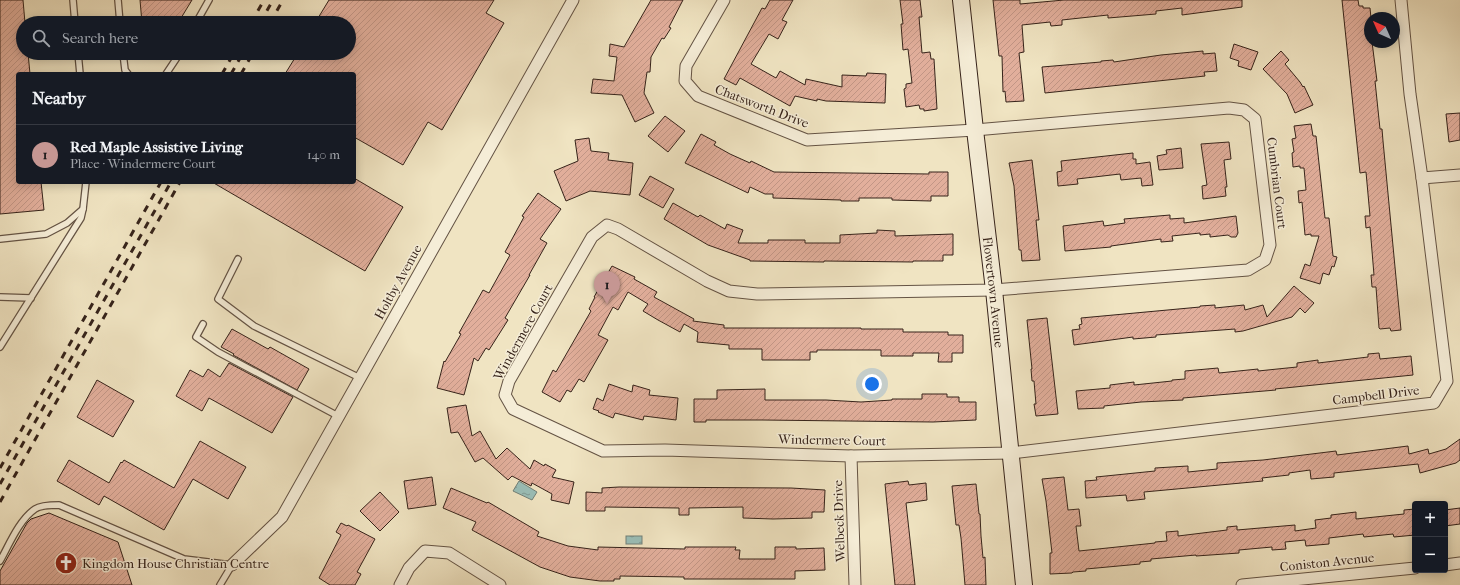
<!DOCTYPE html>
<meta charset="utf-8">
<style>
body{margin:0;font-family:"IM FELL French Canon",serif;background:#242831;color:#f1f3f6}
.controls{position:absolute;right:12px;bottom:12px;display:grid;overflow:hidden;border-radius:4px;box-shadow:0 2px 10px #0003}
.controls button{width:36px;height:36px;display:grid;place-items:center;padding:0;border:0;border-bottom:1px solid #363941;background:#171b24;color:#f1f3f6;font:20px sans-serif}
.compass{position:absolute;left:1364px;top:12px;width:36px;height:36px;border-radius:50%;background:#171b24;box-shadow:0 2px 10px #0003;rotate:315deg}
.you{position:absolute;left:872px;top:384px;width:14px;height:14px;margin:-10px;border:3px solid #fff;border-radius:50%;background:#1a73e8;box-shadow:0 0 0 6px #1a73e833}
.badge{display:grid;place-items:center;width:26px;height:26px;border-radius:50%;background:#c59692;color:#111;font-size:13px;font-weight:700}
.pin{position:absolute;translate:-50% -33px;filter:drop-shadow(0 1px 2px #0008)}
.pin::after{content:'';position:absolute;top:21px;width:14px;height:12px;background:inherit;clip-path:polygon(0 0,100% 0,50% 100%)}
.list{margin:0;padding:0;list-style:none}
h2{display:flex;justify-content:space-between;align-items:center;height:52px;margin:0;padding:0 16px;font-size:17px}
h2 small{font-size:13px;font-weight:400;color:#9ea1a6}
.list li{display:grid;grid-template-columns:26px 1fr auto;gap:12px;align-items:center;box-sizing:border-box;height:60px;padding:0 16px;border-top:1px solid #363941}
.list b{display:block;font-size:15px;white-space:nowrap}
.list p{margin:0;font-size:13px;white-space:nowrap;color:#9ea1a6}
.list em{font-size:13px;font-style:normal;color:#9ea1a6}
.icon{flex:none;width:22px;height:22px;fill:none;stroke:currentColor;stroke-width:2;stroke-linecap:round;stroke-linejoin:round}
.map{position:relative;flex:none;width:1460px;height:585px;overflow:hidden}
.search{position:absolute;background:#171b24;box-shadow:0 2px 10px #0003;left:16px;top:16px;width:340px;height:44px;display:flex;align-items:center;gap:10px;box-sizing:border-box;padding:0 14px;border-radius:22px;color:#9ea1a6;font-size:15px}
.panel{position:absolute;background:#171b24;box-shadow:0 2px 10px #0003;left:16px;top:72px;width:340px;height:112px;border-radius:4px}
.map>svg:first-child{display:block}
.water{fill:url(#water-ripples);stroke:#728078}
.building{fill:url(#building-hatch);stroke:#36231a}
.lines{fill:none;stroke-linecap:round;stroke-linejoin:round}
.lane-casing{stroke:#645344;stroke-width:8}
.street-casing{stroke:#645344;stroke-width:13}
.secondary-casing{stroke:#36231a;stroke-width:18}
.lane{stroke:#f5edd7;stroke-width:5.5}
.street{stroke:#f5edd7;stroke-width:11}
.secondary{stroke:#f5edd7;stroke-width:16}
.rail{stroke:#36231a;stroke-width:3;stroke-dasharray:7 7;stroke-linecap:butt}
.labels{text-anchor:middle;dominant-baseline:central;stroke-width:3;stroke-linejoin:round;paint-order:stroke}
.street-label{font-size:13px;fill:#36231a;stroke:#f5edd7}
.poi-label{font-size:13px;fill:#36231a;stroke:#f5edd7;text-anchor:start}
</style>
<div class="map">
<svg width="1460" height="585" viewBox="0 0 1460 585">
<defs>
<pattern id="water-ripples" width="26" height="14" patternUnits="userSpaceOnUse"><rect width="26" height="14" fill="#9abeb7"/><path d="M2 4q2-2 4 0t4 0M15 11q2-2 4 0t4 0" fill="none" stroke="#7e9a94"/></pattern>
<pattern id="building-hatch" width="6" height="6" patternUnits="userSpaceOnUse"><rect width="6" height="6" fill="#e2af9c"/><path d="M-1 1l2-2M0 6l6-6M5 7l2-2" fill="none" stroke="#c29686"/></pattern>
</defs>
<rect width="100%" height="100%" fill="#f0e4c2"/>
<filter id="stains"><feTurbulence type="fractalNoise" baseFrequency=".005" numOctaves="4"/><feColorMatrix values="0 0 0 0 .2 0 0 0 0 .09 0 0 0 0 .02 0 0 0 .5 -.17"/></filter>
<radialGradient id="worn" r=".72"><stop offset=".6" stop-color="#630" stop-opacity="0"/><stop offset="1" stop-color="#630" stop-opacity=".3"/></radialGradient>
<!-- water -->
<g class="water">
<path d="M519 481 537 492 532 500 513 491Z"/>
<rect x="626" y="536" width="16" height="8"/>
</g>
<!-- building -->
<g class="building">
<path d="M0 0H23L25 23H23V53H28L30 74H18V182H41L44 210 0 214Z"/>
<path d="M140 0H192L178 23H142Z"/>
<path d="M329 0H494L486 13 504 23 442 130 428 122 403 165 354 137V74H285L298 53H349V23H315Z"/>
<path d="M651 0H683L669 27 671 28 664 39 662 38 651 57 650 72H647L644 93 654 113 635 122 622 95 591 93 593 79 614 81 617 57 609 56 610 44 624 47Z"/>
<path d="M770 0H793L782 20 787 22 778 39 769 34 751 64 776 78 780 71 805 85 806 79 842 87V75L866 76 867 73 886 74 885 103 826 101 817 99V101L795 96 790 106 740 78 736 85 724 79 762 8 765 9Z"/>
<path d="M900 0H920L922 17H919L922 53 930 52 931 59H934L937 109 924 111V109H920L919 105 906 107 904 89 906 88V84L912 83 908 49 903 50 901 24H903Z"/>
<path d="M993 0H1020V4L1064 0H1242V7L1182 15V8L1156 11V14L1108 18V15L1062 20V25L1051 26 1050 22 1022 25 1024 52 1019 53 1024 101 1006 102 1005 91 1003 92 1002 56H999Z"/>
<path d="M1342 0H1358L1359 6H1363V8H1370L1371 18 1370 42H1372L1377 81H1375L1380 129H1382L1383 141 1401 330 1391 331 1390 328 1380 329 1379 328 1376 287H1372L1371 275H1374L1370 227 1366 228 1365 216H1370L1366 172 1360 173Z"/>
<path d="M1234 44 1258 52 1251 70 1238 66 1239 61 1230 58Z"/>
<path d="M1203 51V54L1215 53 1217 71 1204 72 1205 76 1045 93 1042 67 1101 62V61L1113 60 1114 62 1161 55Z"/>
<path d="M1281 51 1289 60 1285 64 1300 82 1303 87 1304 86 1313 105 1295 113 1287 94 1263 69Z"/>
<path d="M1460 113V140L1449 142 1446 114Z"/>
<path d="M665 116 685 131 668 152 648 136Z"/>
<path d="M1311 124 1313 136H1316L1325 218H1329L1333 256 1337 257 1334 267 1332 266 1329 275 1323 273 1320 284 1300 278 1305 264 1310 266 1319 236H1311V234L1305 235 1302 202 1299 203 1298 191 1306 190 1304 168H1300V166L1293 167 1292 153 1294 152 1292 139 1296 138 1294 126Z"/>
<path d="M701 134 716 142 714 145 730 154 750 163 751 161 774 172 929 174V172H948V196H931V201L892 200V198H859V201H841V200L773 198V194H765L750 187 748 193 685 163Z"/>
<path d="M589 138 591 151 609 153 608 160 633 163 630 195 590 191 566 201 554 171 578 161 575 140Z"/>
<path d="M1229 142 1231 159 1224 160 1227 187H1225L1226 196 1203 199 1202 186 1207 185 1201 144Z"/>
<path d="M1181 148 1183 168 1159 170 1157 156 1167 154 1166 150Z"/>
<path d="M1133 153V159H1136V164L1150 162 1153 185 1142 186 1141 178 1121 180 1120 174 1077 179 1078 184 1058 186 1057 172 1062 171 1061 161Z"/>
<path d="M1032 160 1039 220H1036L1040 260 1022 261 1021 250H1019L1014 186 1009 163Z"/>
<path d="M650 176 674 189 663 208 639 195Z"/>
<path d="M354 178 403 207 365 271 212 182H354Z"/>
<path d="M538 193 561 209 540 239 547 243 529 275H530L505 318 508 320 489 350 486 348 478 361 474 358 464 395 437 388 444 361 445 362 461 334 459 333 483 290 489 293 510 255 505 252 524 217 522 216Z"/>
<path d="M673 203 698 217 700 215 725 229 727 224 743 230 738 243H768V240H805V243H840V235L877 233V230L895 231V236L953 234V255H943V261H913V262L824 261V262L750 261V260L708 245 664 219Z"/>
<path d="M1170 215V219L1184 218V223L1236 216 1238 233 1236 237H1231L1228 235 1210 237V234L1200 235V233L1172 236 1173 241 1161 242V239L1111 246V247L1065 251 1063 226 1103 221 1104 226 1125 223 1124 219Z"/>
<path d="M612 266 635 277 634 279 657 292 654 297 694 319 693 321 724 325V328H861V329H903V332H948V335H963V353H952V362H938L939 353H913V356H881V350H817V352H810V360H762V349H729V345L697 342 698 332 684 324 680 332 658 320 643 311 648 304 628 292 618 310 613 307 598 335 608 340 584 382 579 379 571 392 567 390 560 402 542 392 553 370 556 372 591 311 589 309 595 297H594Z"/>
<path d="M1294 286 1314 303 1305 313 1300 308 1292 317 1243 331 1235 332V329L1156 335V337L1133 339V337L1074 345 1072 330 1080 329 1079 325 1082 324 1081 318 1200 307V306L1215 305V308L1244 305 1245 310 1263 305 1267 317Z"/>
<path d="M1047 318 1058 414 1036 416 1034 404H1036L1034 381H1032L1031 369H1032L1027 320Z"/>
<path d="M232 329 268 349 270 347 309 369 297 390 233 355 234 354 221 347Z"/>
<path d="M1379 353 1380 359 1411 356 1413 375 1275 389 1276 390 1183 398V400L1141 402 1104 406V408L1078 409 1076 391 1110 388V385L1134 382V385L1172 381V380L1185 379V371L1218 368 1219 373 1258 369V371L1297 367V363L1318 360V363L1368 357V354Z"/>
<path d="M229 363 293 397 272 433 209 398 202 411 176 396 190 370 203 377 208 369 220 377Z"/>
<path d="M97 380 134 401 113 437 77 417Z"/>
<path d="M609 384 632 392 633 385 650 390 649 395 678 398 676 420 644 416 643 420 615 413 613 418 598 412 599 411 593 409 597 398 603 401Z"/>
<path d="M765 389V400H826L861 402 892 400V399H922V394H947V397H959V402H976V420L933 422 762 420H706V422H694V399H717V390Z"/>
<path d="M466 405 472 436 480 431 496 459 507 448 530 469 534 460 544 466 545 464 556 470 552 477 574 482 569 504 551 500 552 494 532 483 531 486 512 476 508 480 483 458 475 462 458 432 451 433 447 408Z"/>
<path d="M1460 439V460L1456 463 1420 473 1418 464 1334 473V477L1311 479 1310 470 1289 473V475L1262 478 1263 481 1144 492 1145 499 1127 501 1126 495 1086 498 1085 481 1097 480 1096 477 1155 471V468L1188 466V472L1217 469V463L1263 460 1336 451 1337 455 1408 446 1409 454 1428 449 1429 454 1446 449Z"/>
<path d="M200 441 246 467 228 499 193 479 164 530 104 496 99 505 57 481 69 460 109 483 121 462 122 463 124 460 174 488Z"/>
<path d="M432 477 436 505 408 509 404 481Z"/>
<path d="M1064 477 1068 510 1079 509 1081 526H1076L1079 551 1155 543V542L1167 541 1166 532 1178 531V536L1227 530V527L1237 526V530L1295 525V531L1316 528 1315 520 1331 518V515L1356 512V519L1404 514V510L1415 509V535L1394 537 1393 534 1364 537 1363 534 1329 538V544L1306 546 1305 540 1285 542 1286 549 1272 550V547L1239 550V553L1196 556V555L1151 559V561L1140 562V564L1086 569V571L1073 572 1072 573 1050 574V553H1052L1046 501 1042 479Z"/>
<path d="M908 481 909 485 926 483 927 500 906 503 915 585H895L885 484Z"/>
<path d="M976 484 979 514H980L981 536 983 558 985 557 986 585H965L961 538 959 525H956L952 486Z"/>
<path d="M619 487 791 488 825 490 824 512H812V518L773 519 743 518V507L689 508V515H679V508L605 507V511H586V492L602 493V488Z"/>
<path d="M451 488 487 503 488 502 539 532 537 536 568 546 598 550V547L685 549V547H736L735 550H740L739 559H775V547H796V549L824 548 825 570 795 571V579H684V577L620 576V579H614V581H600L570 577 540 567 472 530 476 522 443 508Z"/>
<path d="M380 492 399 512 380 531 360 511Z"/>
<path d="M1460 508V524L1445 526V510Z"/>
<path d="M49 513 118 542 132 585H0V571L27 523 31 519Z"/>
<path d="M341 523 347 526 348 525 375 539 357 572 361 574 355 585H330L319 578 341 535 336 532Z"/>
</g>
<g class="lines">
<!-- lane casing -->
<g class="lane-casing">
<g id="lane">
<path d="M73 0 75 23"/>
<path d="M118 0 120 23"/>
<path d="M196 23 209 0"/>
<path d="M78 53 80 74"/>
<path d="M123 53 125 70 128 74"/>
<path d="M166 74 180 53"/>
<path d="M0 239 46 234 67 223 83 209 86 182"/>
<path d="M238 259 218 299 254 326 360 378"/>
<path d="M0 297 31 298"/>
<path d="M203 324 196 337 218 352 338 416"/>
<path d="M0 347 74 229 81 218 83 209"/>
<path d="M0 561C9 545 19 520 35 509 41 505 51 505 59 505L184 559 232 565 220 585"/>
</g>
</g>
<!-- street casing -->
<g class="street-casing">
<g id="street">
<path d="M724 0 686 66 685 81 698 96 807 140 975 130 1229 108 1244 110 1255 119 1270 245 1265 260 1248 270 994 290 757 294 729 291 707 281 618 229 607 225 592 237 509 381 505 395 513 409 603 451 665 450 851 456 1011 453 1434 403 1447 381 1422 178 1410 94 1401 0"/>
<path d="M1422 178 1460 175"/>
<path d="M851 456 855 585"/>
<path d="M232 565 282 517 573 0"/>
<path d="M1445 565 1460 563"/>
<path d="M400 585 409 568 425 551 449 553 500 585"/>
<path d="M1242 585 1415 568"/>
</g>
</g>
<!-- secondary casing -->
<g class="secondary-casing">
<g id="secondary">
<path id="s1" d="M961 0 975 130 994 290 1024 585"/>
</g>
</g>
<!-- lane -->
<use href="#lane" class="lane"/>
<!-- street -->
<use href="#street" class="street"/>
<!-- secondary -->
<use href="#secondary" class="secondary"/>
<!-- rail -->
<g class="rail">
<path d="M251 23 264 0"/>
<path d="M260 23 273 0"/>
<path d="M270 23 283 0"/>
<path d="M222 74 234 53"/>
<path d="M231 74 243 53"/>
<path d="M241 74 253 53"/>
<path d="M0 468 161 182"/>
<path d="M0 484 171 182"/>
<path d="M0 502 180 182"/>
</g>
</g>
<!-- icons -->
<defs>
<g id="church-disc" transform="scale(1.15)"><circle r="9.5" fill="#8f2418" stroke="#f5edd7"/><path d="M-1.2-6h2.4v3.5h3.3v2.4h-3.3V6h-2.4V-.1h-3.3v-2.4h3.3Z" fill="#fff"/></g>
</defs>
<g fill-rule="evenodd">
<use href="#church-disc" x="66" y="563"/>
</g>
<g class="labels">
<!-- street labels -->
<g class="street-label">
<text transform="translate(762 106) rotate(21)">Chatsworth Drive</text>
<text transform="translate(1277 183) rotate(83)">Cumbrian Court</text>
<text transform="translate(398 282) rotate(-61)">Holtby Avenue</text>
<text stroke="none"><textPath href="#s1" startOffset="294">Flowertown Avenue</textPath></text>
<text transform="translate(523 332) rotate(-61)">Windermere Court</text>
<text transform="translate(1376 395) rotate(-7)">Campbell Drive</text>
<text transform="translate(832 440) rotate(1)">Windermere Court</text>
<text transform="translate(839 521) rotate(-92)">Welbeck Drive</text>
<text transform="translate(1327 562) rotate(-6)">Coniston Avenue</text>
</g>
<!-- poi labels -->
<g class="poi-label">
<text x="82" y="563">Kingdom House Christian Centre</text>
</g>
</g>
<rect width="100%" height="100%" filter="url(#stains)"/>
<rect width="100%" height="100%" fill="url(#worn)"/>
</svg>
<div class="controls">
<button>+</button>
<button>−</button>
</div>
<svg class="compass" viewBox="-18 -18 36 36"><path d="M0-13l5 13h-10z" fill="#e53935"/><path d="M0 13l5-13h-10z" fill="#9ea1a6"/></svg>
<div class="you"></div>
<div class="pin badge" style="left:607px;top:304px">1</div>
<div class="search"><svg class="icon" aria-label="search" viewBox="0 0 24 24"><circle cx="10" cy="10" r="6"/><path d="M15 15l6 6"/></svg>Search here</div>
<section class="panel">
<h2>Nearby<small></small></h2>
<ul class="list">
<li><span class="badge">1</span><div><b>Red Maple Assistive Living</b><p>Place · Windermere Court</p></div><em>140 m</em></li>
</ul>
</section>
</div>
